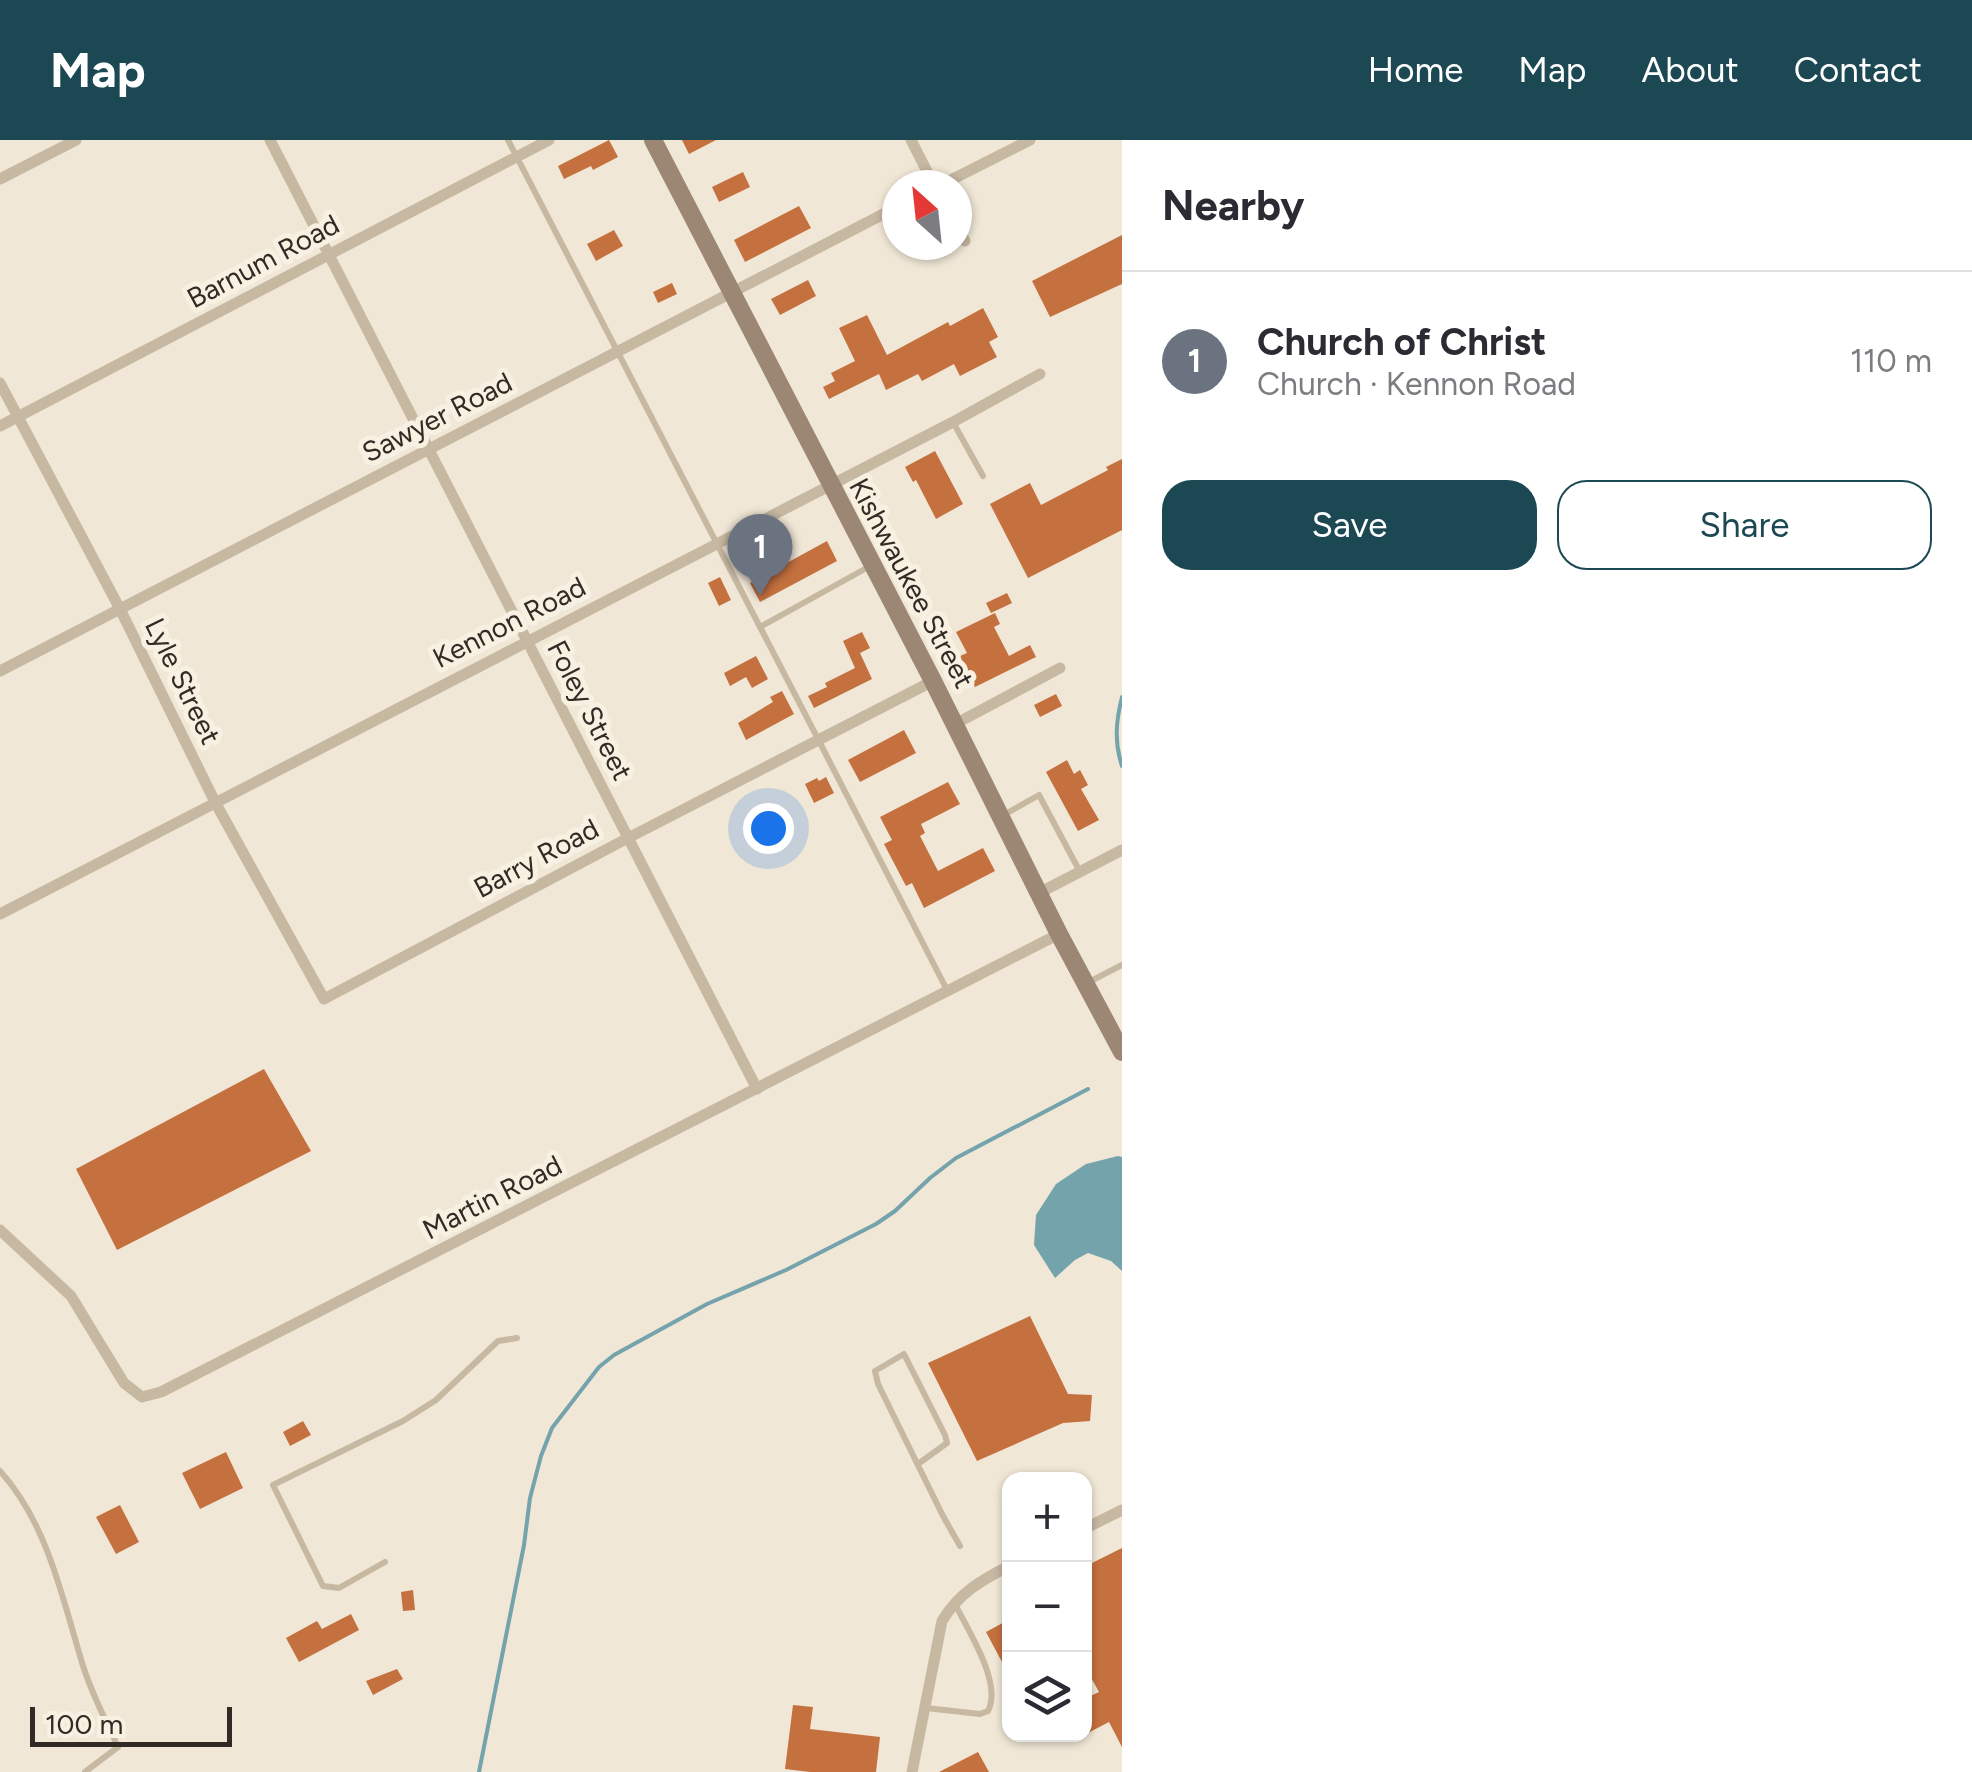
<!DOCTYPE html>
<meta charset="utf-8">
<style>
body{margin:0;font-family:Figtree,sans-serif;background:#f7f7f7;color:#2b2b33}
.controls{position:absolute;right:30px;bottom:30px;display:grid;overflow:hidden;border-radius:20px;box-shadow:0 2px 8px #0004}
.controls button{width:90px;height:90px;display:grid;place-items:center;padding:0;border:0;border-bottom:2px solid #e1e1e2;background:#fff;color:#2b2b33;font:50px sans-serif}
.compass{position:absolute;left:882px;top:30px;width:90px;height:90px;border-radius:50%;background:#fff;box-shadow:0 2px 8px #0004;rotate:333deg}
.scale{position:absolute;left:30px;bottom:25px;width:202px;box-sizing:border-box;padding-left:10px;border:5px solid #322b25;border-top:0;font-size:28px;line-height:35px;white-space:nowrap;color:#322b25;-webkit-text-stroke:8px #f8f1e2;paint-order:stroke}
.you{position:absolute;left:768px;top:688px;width:35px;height:35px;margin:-25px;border:8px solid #fff;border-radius:50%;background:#1a73e8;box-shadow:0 0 0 15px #1a73e833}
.badge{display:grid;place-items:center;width:65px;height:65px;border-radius:50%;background:#1b4853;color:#fff;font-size:32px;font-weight:700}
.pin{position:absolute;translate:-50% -82px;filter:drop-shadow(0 2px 5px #0008)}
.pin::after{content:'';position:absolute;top:52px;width:35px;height:30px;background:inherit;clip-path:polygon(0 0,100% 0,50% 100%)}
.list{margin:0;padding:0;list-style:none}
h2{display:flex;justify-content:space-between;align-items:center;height:130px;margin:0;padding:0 40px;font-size:42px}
h2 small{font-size:32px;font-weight:400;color:#7c7c81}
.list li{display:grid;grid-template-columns:65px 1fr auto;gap:30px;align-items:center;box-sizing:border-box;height:180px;padding:0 40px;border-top:2px solid #e1e1e2}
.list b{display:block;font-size:38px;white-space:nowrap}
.list p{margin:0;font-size:32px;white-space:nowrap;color:#7c7c81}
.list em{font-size:32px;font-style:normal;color:#7c7c81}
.actions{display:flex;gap:20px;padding:30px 40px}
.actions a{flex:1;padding:22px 0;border:2px solid #1b4853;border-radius:30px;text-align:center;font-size:35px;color:#1b4853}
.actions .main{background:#1b4853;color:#fff}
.icon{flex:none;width:55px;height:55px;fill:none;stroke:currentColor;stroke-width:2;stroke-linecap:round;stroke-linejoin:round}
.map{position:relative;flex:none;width:1122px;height:1632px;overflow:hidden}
header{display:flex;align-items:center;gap:60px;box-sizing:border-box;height:140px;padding:0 50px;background:#1b4853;color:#fff}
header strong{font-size:48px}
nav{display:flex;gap:55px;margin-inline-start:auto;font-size:35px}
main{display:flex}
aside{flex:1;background:#fff}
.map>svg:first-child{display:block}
.water{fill:#75a3ac}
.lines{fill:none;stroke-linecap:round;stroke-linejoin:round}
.stream{stroke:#75a3ac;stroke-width:4}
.building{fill:#c5703f}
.lane{stroke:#c7b8a2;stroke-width:6}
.street{stroke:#c7b8a2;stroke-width:11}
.secondary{stroke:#9b8774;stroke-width:18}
.labels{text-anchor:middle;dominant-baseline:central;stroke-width:10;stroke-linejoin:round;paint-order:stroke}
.street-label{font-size:28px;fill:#322b25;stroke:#f8f1e2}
</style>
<header>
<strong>Map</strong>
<nav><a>Home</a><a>Map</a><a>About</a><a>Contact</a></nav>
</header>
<main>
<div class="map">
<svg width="1122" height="1632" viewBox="0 0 1122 1632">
<rect width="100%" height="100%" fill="#f0e7d6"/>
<!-- water -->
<path class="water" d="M1118 1016 1122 1017V1131L1111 1121 1088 1113 1075 1120 1055 1138 1034 1105 1036 1075 1056 1044 1086 1024Z"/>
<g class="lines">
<!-- stream -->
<g class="stream">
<path d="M1122 557C1116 581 1114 602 1122 626"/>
<path d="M479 1632 524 1405 530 1358 541 1316 552 1288 599 1227 614 1215 707 1164 786 1130 876 1084 895 1071 930 1038 956 1018 1088 949"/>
</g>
</g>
<!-- building -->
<g class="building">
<path d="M609 0 618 17 593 30 591 26 564 39 558 26Z"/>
<path d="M682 0H716L689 14Z"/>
<path d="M743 32 750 47 719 62 712 47Z"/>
<path d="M799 66 811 88 745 122 734 100Z"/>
<path d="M614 90 623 106 596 121 587 104Z"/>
<path d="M1122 95V144L1050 177 1032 141Z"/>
<path d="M808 140 816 156 780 175 771 159Z"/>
<path d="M672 143 677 154 658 163 653 152Z"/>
<path d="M983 168 998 197 989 202 997 217 960 236 954 224 922 241 918 234 886 250 879 234 829 259 823 247 835 241 831 233 855 221 839 188 867 175 887 215 948 182 950 186Z"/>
<path d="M935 311 963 364 936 379 916 340 913 342 905 327Z"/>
<path d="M1122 319V390L1028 438 990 364 1030 343 1041 365 1108 330 1106 327Z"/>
<path d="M827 401 837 421 760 462 750 443Z"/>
<path d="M720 437 731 460 719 466 708 443Z"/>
<path d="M1007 453 1012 463 991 473 986 463Z"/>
<path d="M995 473 1000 484 994 487 1009 516 1030 505 1036 517 975 547 960 516 967 513 956 492Z"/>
<path d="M862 492 870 508 860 513 872 539 814 568 808 556 827 547 825 543 855 528 843 501Z"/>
<path d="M756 516 768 539 752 548 746 537 730 546 724 533Z"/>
<path d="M782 551 794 574 746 600 738 583 773 562 770 557Z"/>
<path d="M1056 554 1062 566 1040 577 1034 565Z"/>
<path d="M904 590 916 613 860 642 848 620Z"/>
<path d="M1067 620 1074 634 1080 630 1088 645 1081 649 1099 680 1078 691 1046 632Z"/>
<path d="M826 637 834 653 814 663 805 644 817 638 819 641Z"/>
<path d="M948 642 960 664 921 684 925 693 920 696 938 731 983 708 995 731 924 768 912 743 906 746 884 704 892 700 880 677Z"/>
<path d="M264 929 311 1011 117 1110 76 1029Z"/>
<path d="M1030 1176 1068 1254 1092 1255 1090 1281 1063 1283 977 1321 928 1223Z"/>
<path d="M303 1281 311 1295 290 1306 283 1292Z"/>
<path d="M226 1312 243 1348 200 1369 182 1333Z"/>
<path d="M120 1365 139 1402 116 1414 96 1377Z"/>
<path d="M1122 1408V1607L1109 1582 1084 1595V1559L1099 1552 1084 1525V1427Z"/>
<path d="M413 1450 415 1470 403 1471 401 1452Z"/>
<path d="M351 1474 359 1490 299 1522 286 1498 317 1481 322 1489Z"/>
<path d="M1010 1479V1537L986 1492Z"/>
<path d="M397 1529 403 1539 373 1555 366 1541Z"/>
<path d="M793 1565 813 1567 810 1589 880 1597 876 1632H810L785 1629Z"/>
<path d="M978 1612 989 1632H939Z"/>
</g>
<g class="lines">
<!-- lane -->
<g class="lane">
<path d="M508 0C654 284 802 566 947 850"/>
<path d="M954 284 983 336"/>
<path d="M760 487 872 425"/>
<path d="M1002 676 1039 655 1079 730"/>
<path d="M1087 843 1122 825"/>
<path d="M918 1324 947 1303 945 1295 904 1214 875 1231 878 1244 943 1376 960 1406"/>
<path d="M0 1331C49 1385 63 1462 84 1529 93 1556 106 1581 118 1607L85 1632"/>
<path d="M385 1422 339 1448 323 1446 273 1345 403 1281 436 1260 498 1201 517 1198"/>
<path d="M926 1568 980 1574 988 1571C1003 1543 967 1489 954 1462"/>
</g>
<!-- street -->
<g class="street">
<path d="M270 0 757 949"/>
<path d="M911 0 934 45"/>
<path d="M0 39 76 0"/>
<path d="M941 45 1030 0"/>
<path d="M957 87 965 101"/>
<path d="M0 243 120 469 215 662 324 859 628 698 933 541"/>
<path d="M0 286 549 0"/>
<path d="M0 531 897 67"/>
<path d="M955 584 1060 528"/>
<path d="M1039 753 1122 710"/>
<path d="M0 774 953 282 1040 234"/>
<path d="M0 1090 71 1156 124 1243 142 1257 161 1252 1059 794"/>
<path d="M1084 1389 1122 1370"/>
<path d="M912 1632 942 1481C959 1453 980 1441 1009 1426"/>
</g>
<!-- secondary -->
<path class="secondary" d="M653 0 933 541 1059 794 1122 912"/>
</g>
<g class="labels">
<!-- street labels -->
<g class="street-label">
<text transform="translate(263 121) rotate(-28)">Barnum Road</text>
<text transform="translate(437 277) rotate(-27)">Sawyer Road</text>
<text transform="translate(912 443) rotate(62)">Kishwaukee Street</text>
<text transform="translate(509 482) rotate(-27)">Kennon Road</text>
<text transform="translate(183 541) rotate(64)">Lyle Street</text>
<text transform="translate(590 570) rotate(63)">Foley Street</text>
<text transform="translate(536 718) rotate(-28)">Barry Road</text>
<text transform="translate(492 1057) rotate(-27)">Martin Road</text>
</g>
</g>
</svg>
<div class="controls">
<button>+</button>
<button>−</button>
<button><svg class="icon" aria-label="layers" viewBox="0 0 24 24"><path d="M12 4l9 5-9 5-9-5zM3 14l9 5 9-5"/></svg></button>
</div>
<svg class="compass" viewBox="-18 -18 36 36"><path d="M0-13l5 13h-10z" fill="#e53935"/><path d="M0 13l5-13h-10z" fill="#7c7c81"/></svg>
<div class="scale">100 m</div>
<div class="you"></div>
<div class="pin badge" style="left:760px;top:456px;background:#6b7280">1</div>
</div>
<aside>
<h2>Nearby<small></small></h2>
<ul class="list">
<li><span class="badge" style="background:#6b7280">1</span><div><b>Church of Christ</b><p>Church · Kennon Road</p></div><em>110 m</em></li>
</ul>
<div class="actions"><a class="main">Save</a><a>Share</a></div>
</aside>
</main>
